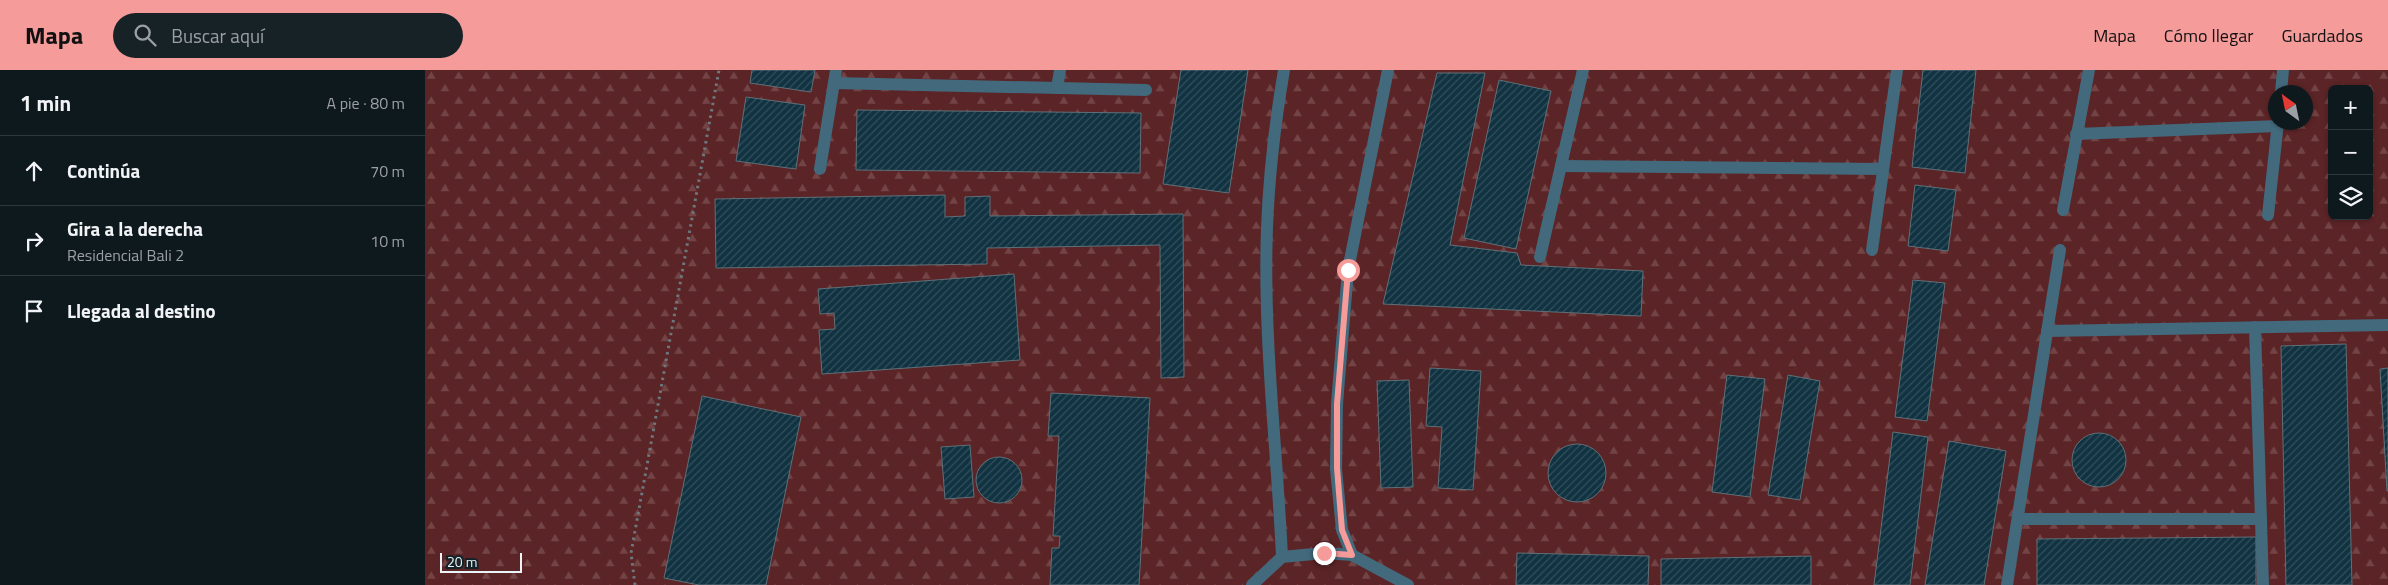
<!DOCTYPE html>
<html lang="es">
<meta charset="utf-8">
<style>
body{margin:0;font-family:"Titillium Web",sans-serif;background:#172227;color:#f1f3f6}
.controls{position:absolute;right:15px;top:15px;display:grid;overflow:hidden;border-radius:8px;box-shadow:0 1px 4px #0004}
.controls button{width:45px;height:45px;display:grid;place-items:center;padding:0;border:0;border-bottom:1px solid #2e383c;background:#0e191e;color:#f1f3f6;font:25px sans-serif}
.compass{position:absolute;left:1843px;top:15px;width:45px;height:45px;border-radius:50%;background:#0e191e;box-shadow:0 1px 4px #0004;rotate:327deg}
.scale{position:absolute;left:15px;bottom:12px;width:82px;box-sizing:border-box;padding-left:5px;border:2px solid #ebf4f8;border-top:0;font-size:14px;line-height:18px;white-space:nowrap;color:#ebf4f8;-webkit-text-stroke:4px #132128;paint-order:stroke}
.stop{position:absolute;width:15px;height:15px;margin:-11px;border:4px solid #f59b9a;border-radius:50%;background:#fff}
.stop.end{background:#f59b9a;border-color:#fff;box-shadow:0 1px 5px #0008}
.list{margin:0;padding:0;list-style:none}
h2{display:flex;justify-content:space-between;align-items:center;height:65px;margin:0;padding:0 20px;font-size:21px}
h2 small{font-size:16px;font-weight:400;color:#9ba0a4}
.list li{display:grid;grid-template-columns:32px 1fr auto;gap:15px;align-items:center;box-sizing:border-box;height:70px;padding:0 20px;border-top:1px solid #2e383c}
.list b{display:block;font-size:19px;white-space:nowrap}
.list p{margin:0;font-size:16px;white-space:nowrap;color:#9ba0a4}
.list em{font-size:16px;font-style:normal;color:#9ba0a4}
.icon{flex:none;width:28px;height:28px;fill:none;stroke:currentColor;stroke-width:2;stroke-linecap:round;stroke-linejoin:round}
.map{position:relative;flex:none;width:1963px;height:515px;overflow:hidden}
header{display:flex;align-items:center;gap:30px;box-sizing:border-box;height:70px;padding:0 25px;background:#f59b9a;color:#111}
header strong{font-size:24px}
nav{display:flex;gap:28px;margin-inline-start:auto;font-size:18px}
.search{width:350px;height:45px;background:#172227;display:flex;align-items:center;gap:12px;box-sizing:border-box;padding:0 18px;border-radius:28px;color:#9ba0a4;font-size:19px}
main{display:flex}
aside{flex:1;background:#0e191e}
.map>svg:first-child{display:block}
.forest{fill:url(#forest-firs);fill-rule:evenodd}
.building{fill:url(#building-hatch);stroke:#607078}
.lines{fill:none;stroke-linecap:round;stroke-linejoin:round}
.path{stroke:#6c787e;stroke-width:3;stroke-dasharray:2.5 4;stroke-linecap:butt}
.minor{stroke:#42697c;stroke-width:12}
.route{stroke:#f59b9a;stroke-width:6}
</style>
<header>
<strong>Mapa</strong>
<div class="search"><svg class="icon" aria-label="search" viewBox="0 0 24 24"><circle cx="10" cy="10" r="6"/><path d="M15 15l6 6"/></svg>Buscar aquí</div>
<nav><a>Mapa</a><a>Cómo llegar</a><a>Guardados</a></nav>
</header>
<main>
<aside>
<h2>1 min<small>A pie · 80 m</small></h2>
<ul class="list">
<li><svg class="icon" aria-label="ahead" viewBox="0 0 24 24"><path d="M12 20V5M6 11l6-6 6 6"/></svg><div><b>Continúa</b></div><em>70 m</em></li>
<li><svg class="icon" aria-label="right" viewBox="0 0 24 24"><path d="M7 20v-9h11M14 6l5 5-5 5"/></svg><div><b>Gira a la derecha</b><p>Residencial Bali 2</p></div><em>10 m</em></li>
<li><svg class="icon" aria-label="arrive" viewBox="0 0 24 24"><path d="M6 21V4h12l-3 4 3 4H6"/></svg><div><b>Llegada al destino</b></div></li>
</ul>
</aside>
<div class="map">
<svg width="1963" height="515" viewBox="0 0 1963 515">
<defs>
<pattern id="forest-firs" width="22" height="20" patternUnits="userSpaceOnUse" patternTransform="scale(1.25)"><rect width="22" height="20" fill="#5b2426"/><path d="M5 1l3.5 6h-7zM16 11l3.5 6h-7z" fill="#734446"/></pattern>
<pattern id="building-hatch" width="6" height="6" patternUnits="userSpaceOnUse" patternTransform="scale(1.25)"><rect width="6" height="6" fill="#103241"/><path d="M-1 1l2-2M0 6l6-6M5 7l2-2" fill="none" stroke="#33505d"/></pattern>
</defs>
<rect width="100%" height="100%" fill="#132128"/>
<!-- forest -->
<path class="forest" d="M0 0H1963V515H0ZM1907 19H1944V146H1907ZM1850 22H1880V52H1850Z"/>
<!-- building -->
<g class="building">
<path d="M327 0H390L386 22 325 13Z"/>
<path d="M756 0H823L804 123 738 114Z"/>
<path d="M1498 0H1551L1540 103 1487 97Z"/>
<path d="M1012 3H1060L1025 175 1092 183 1096 195 1218 201 1216 246 958 234Z"/>
<path d="M1074 10 1126 21 1091 179 1039 168Z"/>
<path d="M321 27 380 35 371 99 311 91Z"/>
<path d="M432 40 716 43 715 103 431 100Z"/>
<path d="M1490 115 1531 120 1523 181 1483 176Z"/>
<path d="M520 125V147L540 146V127L565 126V146L758 144 759 307 736 308 735 175 562 178V194L291 198 290 129Z"/>
<path d="M589 204 595 290 397 304 394 260 410 259 409 243 395 244 393 219Z"/>
<path d="M1488 210 1520 213 1502 351 1470 347Z"/>
<path d="M1921 274 1927 515H1861L1856 276Z"/>
<path d="M1005 298 1056 301 1048 420 1013 418 1017 357 1001 356Z"/>
<path d="M1963 298V421H1962L1955 299Z"/>
<path d="M1302 305 1340 309 1325 427 1287 422Z"/>
<path d="M1363 305 1395 311 1375 430 1343 425Z"/>
<path d="M984 310 988 417 956 418 952 311Z"/>
<path d="M626 323 725 328 714 515H625L627 478H634L635 466H628L634 366H623Z"/>
<path d="M277 326 376 347 341 515H274L239 508Z"/>
<path d="M1468 362 1503 367 1485 515H1449Z"/>
<circle cx="1674" cy="390" r="27"/>
<path d="M1524 371 1581 381 1559 515H1500Z"/>
<circle cx="1152" cy="403" r="29"/>
<path d="M545 375 549 427 520 429 516 377Z"/>
<circle cx="574" cy="410" r="23"/>
<path d="M1831 467V515H1612V469Z"/>
<path d="M1092 483 1224 486 1223 515H1091Z"/>
<path d="M1386 486V515H1236V489Z"/>
</g>
<g class="lines">
<!-- path -->
<path class="path" d="M210 515 206 483 294 0"/>
<!-- minor -->
<g class="minor">
<path d="M963 0 923 200 912 334 911 399 917 460 927 485 983 515"/>
<path d="M409 13 721 20"/>
<path d="M632 18 635 0"/>
<path d="M1856 22 1858 0"/>
<path d="M1651 64 1853 56"/>
<path d="M1136 96 1458 99"/>
<path d="M395 99 411 0"/>
<path d="M1638 140 1664 0"/>
<path d="M1843 145 1853 52"/>
<path d="M1447 180 1472 0"/>
<path d="M1115 187 1158 0"/>
<path d="M1830 257 1838 515"/>
<path d="M1622 261 1963 255"/>
<path d="M1593 449H1836"/>
<path d="M857 487 899 483 927 485"/>
<path d="M827 515 857 487C852 378 838 267 842 158 844 104 850 53 859 0"/>
<path d="M1582 515 1635 180"/>
</g>
</g>
<g class="lines">
<!-- route -->
<path class="route" d="M899 483 927 485 917 460 912 398V334L923 200"/>
</g>
</svg>
<div class="controls">
<button>+</button>
<button>−</button>
<button><svg class="icon" aria-label="layers" viewBox="0 0 24 24"><path d="M12 4l9 5-9 5-9-5zM3 14l9 5 9-5"/></svg></button>
</div>
<svg class="compass" viewBox="-18 -18 36 36"><path d="M0-13l5 13h-10z" fill="#e53935"/><path d="M0 13l5-13h-10z" fill="#9ba0a4"/></svg>
<div class="scale">20 m</div>
<div class="stop" style="left:923px;top:200px"></div>
<div class="stop end" style="left:899px;top:483px"></div>
</div>
</main>
